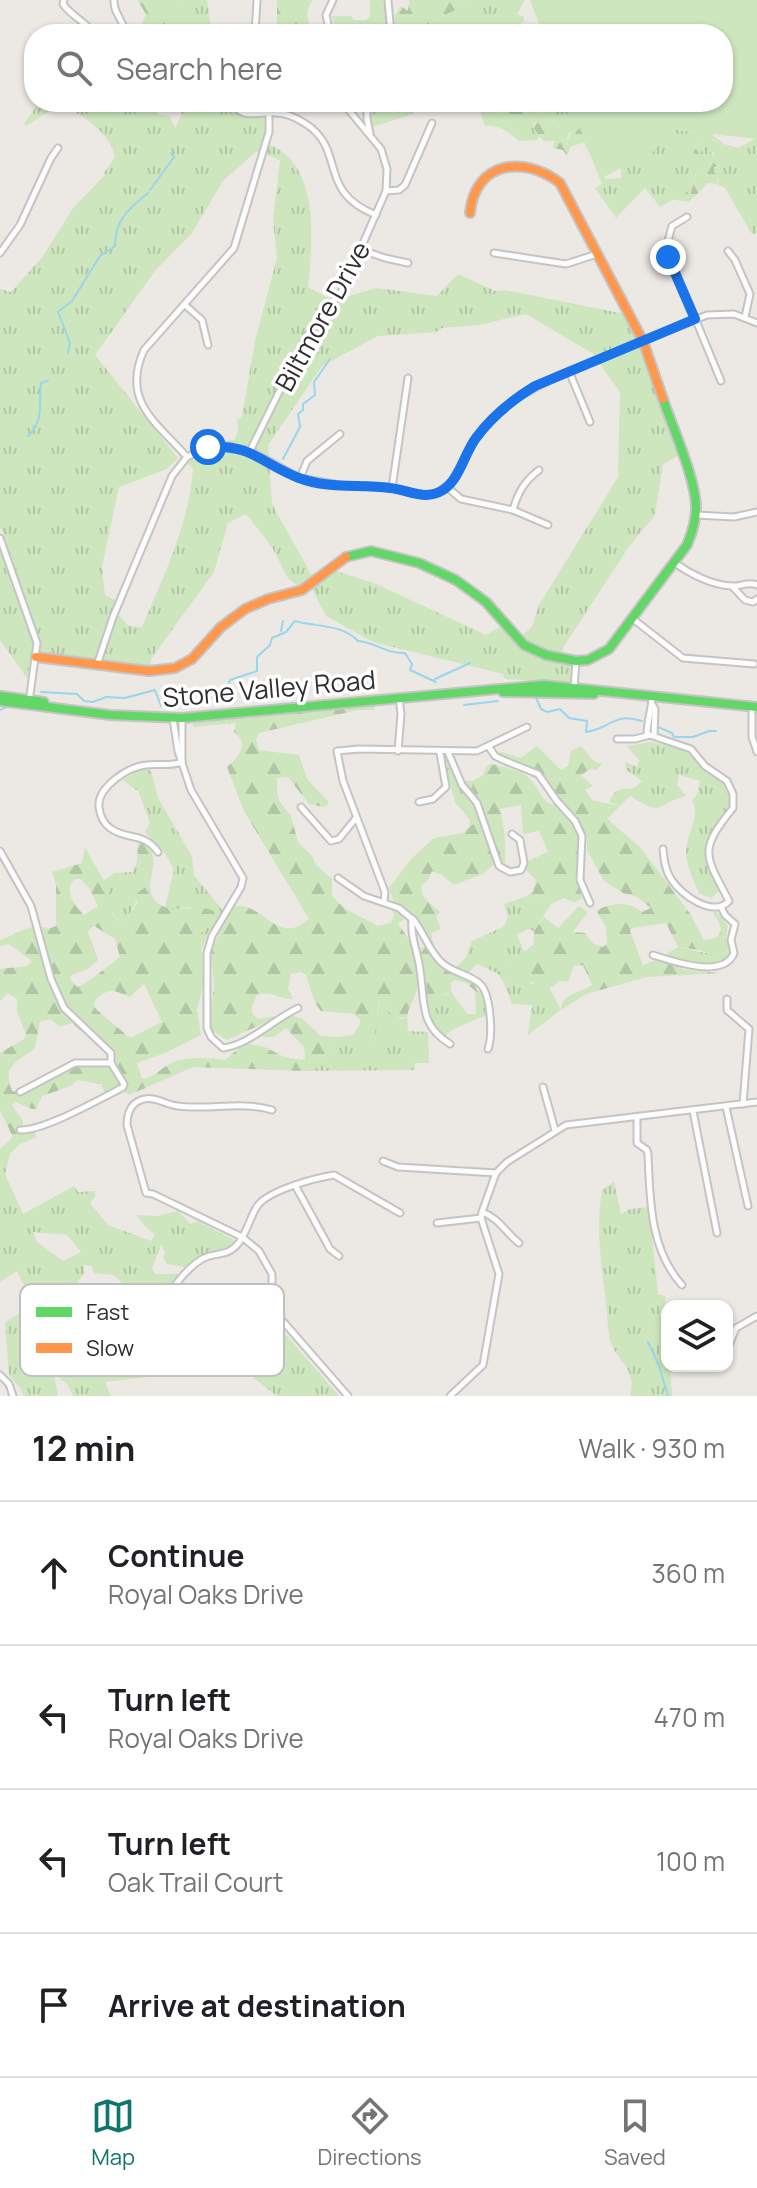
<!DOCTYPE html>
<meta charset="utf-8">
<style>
body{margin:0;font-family:Manrope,sans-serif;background:#f2f2f2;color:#202124}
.controls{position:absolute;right:24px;bottom:24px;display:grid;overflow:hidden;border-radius:16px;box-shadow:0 2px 6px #0004}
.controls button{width:72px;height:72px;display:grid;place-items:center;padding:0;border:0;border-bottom:2px solid #e0e0e0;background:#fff;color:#202124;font:40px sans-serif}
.stop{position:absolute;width:24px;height:24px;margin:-18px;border:6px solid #1a73e8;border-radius:50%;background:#fff}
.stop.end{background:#1a73e8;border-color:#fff;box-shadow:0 2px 8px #0008}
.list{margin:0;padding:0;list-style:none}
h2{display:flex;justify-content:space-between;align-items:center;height:104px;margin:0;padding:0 32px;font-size:34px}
h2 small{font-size:26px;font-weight:400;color:#757577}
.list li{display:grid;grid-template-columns:52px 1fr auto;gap:24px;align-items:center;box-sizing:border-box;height:144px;padding:0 32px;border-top:2px solid #e0e0e0}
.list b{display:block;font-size:30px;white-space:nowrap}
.list p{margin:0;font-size:26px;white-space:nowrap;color:#757577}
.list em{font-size:26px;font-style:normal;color:#757577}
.icon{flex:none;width:44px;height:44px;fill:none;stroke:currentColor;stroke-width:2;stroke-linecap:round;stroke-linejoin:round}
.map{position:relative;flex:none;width:757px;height:1396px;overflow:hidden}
.search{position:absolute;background:#fff;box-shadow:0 2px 6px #0004;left:24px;right:24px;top:24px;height:88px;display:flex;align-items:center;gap:20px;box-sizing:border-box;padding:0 28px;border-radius:32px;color:#757577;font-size:30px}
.sheet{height:680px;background:#fff}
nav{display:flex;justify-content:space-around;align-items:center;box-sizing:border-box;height:112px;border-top:2px solid #e0e0e0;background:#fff;font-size:22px;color:#757577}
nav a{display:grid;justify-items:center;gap:4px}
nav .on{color:#0f766e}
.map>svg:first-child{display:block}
.grass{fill:url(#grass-tufts);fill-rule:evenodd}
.forest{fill:url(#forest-firs);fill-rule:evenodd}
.park{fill:#cee6be}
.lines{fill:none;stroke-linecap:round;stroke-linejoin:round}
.stream{stroke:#99d6ec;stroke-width:2}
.street-casing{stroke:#c5c4c5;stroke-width:9}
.fast-casing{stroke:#c5c4c5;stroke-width:12}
.slow-casing{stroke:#c5c4c5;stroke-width:12}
.street{stroke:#fcfcfb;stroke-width:5}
.fast{stroke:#63d668;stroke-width:8}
.slow{stroke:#ff974d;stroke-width:8}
.route{stroke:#1a73e8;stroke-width:10}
.labels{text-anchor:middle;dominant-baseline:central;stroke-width:7;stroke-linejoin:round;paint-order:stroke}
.street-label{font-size:26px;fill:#2e2e2e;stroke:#fff}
.key{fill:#fff;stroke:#c0c0c0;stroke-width:2}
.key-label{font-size:22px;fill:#2e2e2e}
</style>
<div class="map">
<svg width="757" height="1396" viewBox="0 0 757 1396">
<defs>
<pattern id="grass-tufts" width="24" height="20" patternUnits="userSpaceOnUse" patternTransform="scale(2)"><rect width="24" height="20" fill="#cee6be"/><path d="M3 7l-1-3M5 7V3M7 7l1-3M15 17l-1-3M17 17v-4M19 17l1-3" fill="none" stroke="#b1c6a4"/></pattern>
<pattern id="forest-firs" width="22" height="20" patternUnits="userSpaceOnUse" patternTransform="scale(2)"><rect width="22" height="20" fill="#cee6be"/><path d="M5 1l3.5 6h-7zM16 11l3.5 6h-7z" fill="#b1c6a4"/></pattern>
</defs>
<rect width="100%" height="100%" fill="#ece8e4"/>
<!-- grass -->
<g class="grass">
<path d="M177 0H207L212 34H184Z"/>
<path d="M370 0H386L389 34 375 26 364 24 360 31 362 34H332L336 30 332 16H351L354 20H366L370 16Z"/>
<path d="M468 0H525L517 14 524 17V21L518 25 516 34H441L436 24C445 9 460 12 468 0Z"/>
<path d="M39 102H130L134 108H140L147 102 158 114 170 116 175 128 182 114 174 102H227C235 118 247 117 263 116L266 126 263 142C321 160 313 239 308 287L326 297 342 298 377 288 437 296 458 274 495 291 505 290 625 314 642 351 678 456 663 464 655 515 630 545 564 646 560 662 571 665 570 682 505 679 503 674 373 642 326 616 312 589C280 584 287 568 270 545 263 535 254 524 246 514L228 523 214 572 151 659V667L42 653 31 659 27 678 0 640V547L7 543 0 526V289L11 292 43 256 73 208 105 175 104 173 115 157C109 132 90 122 69 108L67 111 53 109 26 126 24 124ZM257 151 280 160 273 220 277 258 255 341 242 416 237 421 238 431 234 440 199 443 196 456 187 463 193 468C189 525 164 575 142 627L129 626 112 608 115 600 105 595 102 567 119 487 167 469 178 458 95 355 155 271 192 233 223 181ZM526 314 592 353 620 392 618 477 539 605 532 627 514 642 502 626 486 635 374 583 336 571 311 574 272 504 268 445 322 366 378 336 436 332 442 328 479 325Z"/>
<path d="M371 102H402L406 106H413V114L372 127 369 110Z"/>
<path d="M477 102H497L515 132 532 106 545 119 540 110 545 102H611L595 165 579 131H570L566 141 563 139C560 131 562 126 553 120L547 126 537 121 533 125 539 136 537 140 519 141C512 134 497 123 485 126Z"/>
<path d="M657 126 691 132 708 131 724 144 738 148 757 138V233L752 234 725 188 717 184 719 180 713 169 724 165 723 146 713 139 707 144 702 141 693 152 708 146 714 157 713 160 701 164 696 173 690 196 683 186 669 199 672 200 660 207 645 188 616 218 595 188 602 184 598 174 607 179 621 178V166Z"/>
<path d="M651 742 681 748 688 752 700 765 724 783 731 799V804C726 812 720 818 715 825 700 848 707 869 719 891L711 898 699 893C693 879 686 866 686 850 687 834 701 815 692 800L697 795 700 781 679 775 677 785 686 796C655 804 665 818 630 796L620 806 609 802C616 786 623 790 634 788L642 781 626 770 625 762 637 767 639 760 627 746Z"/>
<path d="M443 757H453L463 781H473C472 794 481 802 485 814L469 828 470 820 455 802Z"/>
<path d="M141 770H151L158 798 192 856 194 875 224 912 207 936 202 950 201 933 215 917 189 907 173 910 165 907 174 870 165 853 145 832 150 823 138 791 122 780Z"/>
<path d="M137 861 147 875 149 885 143 888 127 919 121 921C107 913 106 895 103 881L115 873 133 872Z"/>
<path d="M527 896 530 901 551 904 534 931 528 929 517 935 524 951 519 967 511 968 505 965 497 973 477 964 467 974 456 968 466 957 472 941 503 927 508 918 504 904Z"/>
<path d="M678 947C696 950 712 958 730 951L733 953 728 960 718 967 663 956Z"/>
<path d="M514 980 549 987 561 1010 528 1035 532 1005 512 1004 503 981Z"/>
<path d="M479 987 483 990 486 1015 452 1030 445 1036 438 1032 427 1010 451 991 467 1014H476L475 992 477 994 480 991Z"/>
<path d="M380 999 390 1013 400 1019 407 1017 408 1031 428 1032 429 1063H415V1070L304 1071 309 1063 323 1057 340 1039 337 1037 353 1035 351 1037 368 1043 375 1032Z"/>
<path d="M7 1153 10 1154 5 1174 23 1214 74 1186 78 1192 95 1191V1197L90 1203 108 1225 151 1241 155 1234C146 1229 142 1222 136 1215L158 1216 178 1211 190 1224 198 1221 236 1241 228 1249 212 1254 188 1268 167 1264 163 1258 165 1253 161 1244 152 1269 155 1274H182C153 1305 150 1325 103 1332L96 1323 97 1318 120 1297 122 1283 114 1275 94 1273 92 1266 83 1265 85 1273 78 1281 89 1305 90 1324 100 1335 106 1336 137 1328 122 1343 118 1354 102 1362 104 1368 119 1362 128 1344 158 1363 164 1375 105 1382 111 1396H73L67 1384 54 1374 58 1396H23L21 1389 9 1375 5 1322 34 1305 17 1271 0 1282V1169ZM33 1232 67 1235 81 1252 63 1261 37 1242Z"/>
<path d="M614 1182 621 1214 630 1209 649 1207 658 1294 665 1296 667 1366H670L672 1396H630C638 1367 615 1361 610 1340 607 1328 608 1315 606 1303 601 1265 596 1228 602 1190Z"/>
<path d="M264 1298 274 1321 339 1396H277L246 1372 211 1356 202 1341 204 1329C221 1314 241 1303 264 1298Z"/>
</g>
<!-- forest -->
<g class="forest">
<path d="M137 0H177L184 34H138L146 14Z"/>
<path d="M277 0H313C304 11 307 23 316 33L277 34Z"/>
<path d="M409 0H468C460 12 444 10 436 25L441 34H394V17L401 6 408 11Z"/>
<path d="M497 102H545L540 110 546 119 538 118 532 107 525 115 528 121 526 126 515 132Z"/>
<path d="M553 120 562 129 563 140 568 139 573 126H577L584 140V143L571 146 567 156 563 150 553 148 554 141H543L533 127 537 121 547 126Z"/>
<path d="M709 139C723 143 730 151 731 166L714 167V172L718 175 717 184 708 183 689 202 669 199 668 193 676 183 683 186 690 196 700 160 703 158 710 161 714 157V153L708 152V146L704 147 698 156 693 152 702 141 707 143Z"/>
<path d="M369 704 375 706 374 710H358L259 733 256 739 259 750 299 755 307 779 328 801V805L323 807 309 804 288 777 277 778V792L280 802 291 816 298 842 312 856 316 865 332 879V896L344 908 378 926 391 923 394 915 392 909 405 918 398 924 416 949 424 947 446 970 475 981 479 994 466 983 454 980 451 983V991L445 994 443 1004 429 1012 425 990 418 984C416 998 409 1004 407 1017L394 1018 380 999 377 1014 378 1026 368 1043H355L351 1037 360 1024V1019L353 1014 321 1011 315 1003 306 975 300 972 291 974 288 989 293 999C279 1000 272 990 257 995L252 1006V1014L258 1019 276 1016 273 1019 227 1040 212 1031 209 1024 214 987 211 950 233 907C254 899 271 932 292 928 298 928 304 922 309 919L244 811 227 767C239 757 250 744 234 732L236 723 193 727V723Z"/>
<path d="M537 746 561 770 568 766 571 751 581 746 595 762 602 764 597 770 590 769 581 775 593 786 585 790 592 800 620 806 607 819 640 847 691 915 704 940 716 938C726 929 718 922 713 912L716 911 728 926 726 939 730 951 712 955 699 950 678 947 666 923 632 928 630 931 643 965 659 959 685 970 719 973 647 977 586 994 561 1010C561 993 581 993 592 985L583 965 574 966 568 982 560 981 553 987H539L532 982 520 984 514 980 503 981 497 973 500 969 498 958 503 954 507 967 519 966 522 953 534 944V931L544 917 558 928 579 906 588 912 573 932 585 933 594 944 603 947 607 944 606 927 596 911C611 902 629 901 642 912L651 908 637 897 623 893 604 881 587 850V839L582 826 557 797 544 776 526 764 504 758 498 751 521 758Z"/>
<path d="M490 764C502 766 518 770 527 776 540 786 541 806 558 805L577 828 581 838 577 872 582 899 574 902 564 898 551 904 530 901 527 896 533 892 536 880 525 869 528 861 548 852 539 831 523 834 521 805 500 809C505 827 506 848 505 866L499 860 483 874 454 885 442 875 432 871 428 880 421 886C421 898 432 905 440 912L436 916 441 929 431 933 434 946 431 947 413 915 394 902 389 888 411 859 434 838 463 833 485 814 472 790 473 781 483 775 487 766Z"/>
<path d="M138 840C171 856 138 883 156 901 173 918 193 901 216 912L215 917 201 933 203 986 197 1010 201 1035 165 1053 137 1063 142 1079C156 1077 160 1068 172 1063 187 1056 210 1058 225 1060L245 1043 265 1047 284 1057 303 1060 305 1058 304 1047 286 1028 274 1037H261L291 1015 303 1019 321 1036 337 1037 340 1039 323 1057 309 1063 304 1071 193 1067 129 1095 118 1087 105 1093 101 1084 77 1080 71 1086 42 1096 36 1109H32L16 1102 12 1105 23 1121 22 1133 34 1132 37 1137 18 1145 10 1154H7L0 1169V1149L13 1137 0 1110V1053L24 1039 26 1034 17 1012V999L8 993 0 1001V969L27 966 32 961 9 944 0 946V940C17 935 32 920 48 929L56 926V885L52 872 82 863 85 847C92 861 101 874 107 887 113 900 105 912 120 921L127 919 137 903 136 894 149 884 147 875 137 861ZM75 879H80L89 888 98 906 84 915C75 906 67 896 71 883ZM94 926 115 939 120 957C112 963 84 986 77 987L70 979 72 975 88 969 98 960 88 931ZM144 984 162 1022 130 1038 97 1010 94 1006 95 1000C109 987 114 990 130 997ZM50 1019 60 1027 72 1023 105 1052 108 1058 105 1061 74 1060 13 1092C0 1067 17 1062 35 1048L40 1022Z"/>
</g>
<!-- park -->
<path class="park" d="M530 0H757V139L668 129 656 150 600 179 570 102H723V34H543Z"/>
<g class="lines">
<!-- stream -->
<g class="stream">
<path d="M150 190 174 157 171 153"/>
<path d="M68 353 70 343 58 312 72 301 100 256 115 246C115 219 129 209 148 193"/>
<path d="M28 436C45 420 38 404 41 383L48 381"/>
<path d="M283 459 300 427 298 414 303 410V404L315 395 314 382 330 359"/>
<path d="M281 631 283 621"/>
<path d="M435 679 470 663"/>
<path d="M41 692 77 694 84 701 93 702 106 697 125 698 155 690 161 706H189L201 700 225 695 230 680 257 671V657L270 645 272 638 286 632 295 621C316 627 342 624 358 641 375 642 386 654 405 653L412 664 410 670 436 682"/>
<path d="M536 698 541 709 547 712 560 709 569 718 587 721 586 732C612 728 613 712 642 721"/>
<path d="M464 705 498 701"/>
<path d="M0 710 8 706"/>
<path d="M658 727 672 733 674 737H693L709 731H716"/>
<path d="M648 1342 659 1366 668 1396"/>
</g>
<!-- street casing -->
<g class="street-casing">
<g id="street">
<path d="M64 0 63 4C71 16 86 22 95 34"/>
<path d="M114 0C113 14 125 21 125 34"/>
<path d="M388 0 391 34"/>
<path d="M255 34 257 0"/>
<path d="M330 34 326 15 333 0"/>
<path d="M231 102C243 121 258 111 276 113 287 113 297 118 306 124 347 151 316 191 376 215"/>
<path d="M367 102V119L370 133"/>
<path d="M386 191 399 190 405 185 432 123"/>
<path d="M687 217 672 226 666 248 721 381"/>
<path d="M362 250 385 258 408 263"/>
<path d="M728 251 735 260 750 294 745 317"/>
<path d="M0 253 20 225 51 158 58 148"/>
<path d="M494 253 566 264 597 254"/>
<path d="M185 305 202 320 208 345"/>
<path d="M569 371 590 422"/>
<path d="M250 451 306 337 343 289 386 191 387 169 381 149 342 102"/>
<path d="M187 457C156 422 121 401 144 350L234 248 269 132V113"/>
<path d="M300 478 307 461 340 434"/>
<path d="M447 487 461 499 513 510 548 525"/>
<path d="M392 488 408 378"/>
<path d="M513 510C518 492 524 482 539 470"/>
<path d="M696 515 734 517 757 512"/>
<path d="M0 538 37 643 29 702"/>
<path d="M675 563C690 574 712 585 731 586 741 587 747 581 757 585"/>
<path d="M732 586 745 600 753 602 757 599"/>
<path d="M633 619 683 658 754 664"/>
<path d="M97 665 113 617 172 476 187 457 208 447 230 446 250 451 300 478 346 486 392 488 423 495 437 493 451 483 474 440 486 425 516 398 557 376 707 315 734 314 757 323"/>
<path d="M574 688 576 661"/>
<path d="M652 704 655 709 654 736"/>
<path d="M752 707V737L757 752"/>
<path d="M182 718V761"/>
<path d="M173 719 178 751 191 790 243 878 241 887 212 936 207 953V1028L211 1037 223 1048C249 1045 274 1019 298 1008"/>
<path d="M647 735C647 720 652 709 652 697"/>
<path d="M617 739H635L650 735 691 749 705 766 727 781 733 794V808C698 851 705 855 729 901 713 918 681 895 671 879 665 870 664 859 663 849"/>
<path d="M489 747 495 756 503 760 538 774 557 801 575 821 582 836 580 880 590 903"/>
<path d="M398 751 401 714 399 698"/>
<path d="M448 752 462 785 477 803 499 866 510 872 521 870 524 863 520 840 512 834"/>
<path d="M419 802 433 799 446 787 440 753"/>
<path d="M301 807 331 841 339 839 356 818"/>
<path d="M0 851 31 906 51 979 64 1008 111 1053V1063L124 1084 123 1087 116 1091C94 1102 43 1131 20 1130"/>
<path d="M158 852C143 831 127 841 110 828 103 823 100 815 99 807 97 787 128 767 146 765 159 763 169 767 182 762"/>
<path d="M338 878 364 896 399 908 412 919C410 938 418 951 420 970 425 1002 419 1025 450 1044"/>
<path d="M384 902 385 892 343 781 337 751 359 749 477 751 527 727"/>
<path d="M413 919C424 933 428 949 441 962 452 973 467 973 479 983 491 992 493 1035 488 1049"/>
<path d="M653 955C675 962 724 979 734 953L731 940 735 924 725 915 721 907"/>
<path d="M727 999V1010L749 1029 743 1104"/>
<path d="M543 1087 555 1130"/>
<path d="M20 1092 75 1063H111"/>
<path d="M726 1107 748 1206"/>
<path d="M272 1110C242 1101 209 1110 178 1106 165 1105 155 1095 141 1100 130 1104 127 1114 127 1125L146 1193 153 1194 242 1237 259 1251 272 1274V1300L281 1319 348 1396"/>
<path d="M693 1111 717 1233"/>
<path d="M637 1117V1143L647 1150 648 1155C650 1200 650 1250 682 1285"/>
<path d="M383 1161 398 1167 496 1173"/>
<path d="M295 1185 330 1249 339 1256"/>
<path d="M482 1212C499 1218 505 1232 519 1243"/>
<path d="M437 1223 481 1218"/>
<path d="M101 1334C114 1332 133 1330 143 1322 165 1306 177 1274 202 1259 214 1252 225 1257 236 1246 246 1236 249 1220 256 1208 265 1191 315 1178 334 1175L400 1213"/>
<path d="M727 1350 736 1328 757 1316"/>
<path d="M0 1375 9 1384 13 1396"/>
<path d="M450 1396 483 1365 499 1274 481 1218 482 1212 496 1173 507 1162 566 1125 757 1102"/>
</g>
</g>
<!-- fast casing -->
<g class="fast-casing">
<g id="fast">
<path d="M346 557 371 551 419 563 456 580 486 602 524 645 546 655 576 661 588 660 609 649 687 545C692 533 696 521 696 508 696 479 673 429 663 399"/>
<path d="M503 692 594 694"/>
<path d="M1 696 44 702"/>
<path d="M0 701 110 715 182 718 544 685 757 707"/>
</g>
</g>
<!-- slow casing -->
<g class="slow-casing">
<g id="slow">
<path d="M470 213C475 161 524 155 560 183L643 341 663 399"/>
<path d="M36 657 149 671 175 668 192 659 221 627 245 609 268 599 302 590 346 557"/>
</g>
</g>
<!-- street -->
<use href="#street" class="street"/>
<!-- fast -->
<use href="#fast" class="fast"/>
<!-- slow -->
<use href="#slow" class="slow"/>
</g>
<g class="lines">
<!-- route -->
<path class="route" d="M208 447C252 444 262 464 299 478 328 489 360 484 390 488 402 489 414 495 426 495 432 495 438 493 443 490 460 479 464 454 476 438 492 416 512 400 535 386L695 319 668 257"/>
</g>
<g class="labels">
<!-- street labels -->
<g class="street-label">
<text transform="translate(322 316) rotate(-61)">Biltmore Drive</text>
<text transform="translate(269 688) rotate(-5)">Stone Valley Road</text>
</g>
</g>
<!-- legend -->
<rect x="20" y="1284" width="264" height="92" rx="12" class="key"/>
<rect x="36" y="1307" width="36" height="10" fill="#63d668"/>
<rect x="36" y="1343" width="36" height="10" fill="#ff974d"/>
<g class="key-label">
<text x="86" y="1320">Fast</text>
<text x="86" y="1356">Slow</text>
</g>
</svg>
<div class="controls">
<button><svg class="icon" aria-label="layers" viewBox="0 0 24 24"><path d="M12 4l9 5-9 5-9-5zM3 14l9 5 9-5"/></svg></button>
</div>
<div class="stop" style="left:208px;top:447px"></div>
<div class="stop end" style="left:668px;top:257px"></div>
<div class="search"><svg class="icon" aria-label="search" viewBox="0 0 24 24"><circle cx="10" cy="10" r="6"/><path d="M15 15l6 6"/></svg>Search here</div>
</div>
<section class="sheet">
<h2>12 min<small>Walk · 930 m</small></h2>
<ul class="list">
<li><svg class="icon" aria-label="ahead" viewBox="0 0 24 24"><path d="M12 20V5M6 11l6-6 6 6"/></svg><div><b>Continue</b><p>Royal Oaks Drive</p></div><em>360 m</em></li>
<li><svg class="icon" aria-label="left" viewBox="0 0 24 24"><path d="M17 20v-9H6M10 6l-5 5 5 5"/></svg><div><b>Turn left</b><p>Royal Oaks Drive</p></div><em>470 m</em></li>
<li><svg class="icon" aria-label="left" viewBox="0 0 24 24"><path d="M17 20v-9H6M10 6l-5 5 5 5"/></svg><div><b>Turn left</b><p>Oak Trail Court</p></div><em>100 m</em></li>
<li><svg class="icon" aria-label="arrive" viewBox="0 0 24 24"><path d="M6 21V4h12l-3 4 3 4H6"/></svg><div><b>Arrive at destination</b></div></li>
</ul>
</section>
<nav>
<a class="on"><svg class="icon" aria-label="map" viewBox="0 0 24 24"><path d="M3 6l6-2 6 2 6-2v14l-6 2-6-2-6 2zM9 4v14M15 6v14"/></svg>Map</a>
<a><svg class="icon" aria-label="directions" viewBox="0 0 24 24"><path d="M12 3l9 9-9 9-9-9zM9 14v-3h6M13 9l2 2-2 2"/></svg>Directions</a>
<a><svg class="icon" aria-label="saved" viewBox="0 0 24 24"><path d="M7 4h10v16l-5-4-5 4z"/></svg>Saved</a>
</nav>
